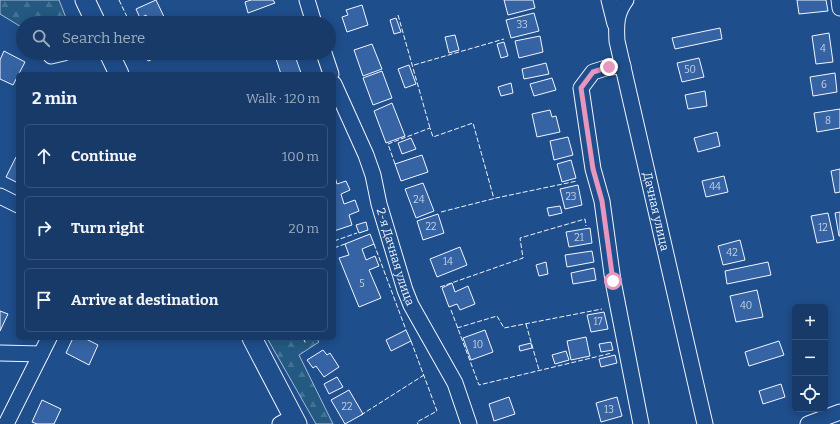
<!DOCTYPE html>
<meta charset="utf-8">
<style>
body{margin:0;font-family:Bitter,serif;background:#244571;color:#f1f3f6}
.controls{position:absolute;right:12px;bottom:12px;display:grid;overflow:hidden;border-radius:6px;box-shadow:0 2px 10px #0003}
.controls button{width:36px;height:36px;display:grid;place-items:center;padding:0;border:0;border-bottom:1px solid #36547d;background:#173a69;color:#f1f3f6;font:20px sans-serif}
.stop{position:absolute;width:12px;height:12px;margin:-9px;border:3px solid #e797bd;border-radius:50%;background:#fff}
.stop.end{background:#e797bd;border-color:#fff;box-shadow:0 1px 4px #0008}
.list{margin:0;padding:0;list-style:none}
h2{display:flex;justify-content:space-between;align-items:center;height:52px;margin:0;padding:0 16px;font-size:17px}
h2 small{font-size:13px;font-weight:400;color:#9eadc0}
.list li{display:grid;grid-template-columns:26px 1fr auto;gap:12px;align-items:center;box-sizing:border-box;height:64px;margin:0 8px 8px;padding:0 8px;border:1px solid #36547d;border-radius:6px}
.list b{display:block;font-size:15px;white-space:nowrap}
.list em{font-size:13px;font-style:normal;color:#9eadc0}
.icon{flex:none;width:22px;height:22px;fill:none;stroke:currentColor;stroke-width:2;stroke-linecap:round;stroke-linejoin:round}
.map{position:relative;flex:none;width:840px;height:424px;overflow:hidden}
.search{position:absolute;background:#173a69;box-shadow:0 2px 10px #0003;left:16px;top:16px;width:320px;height:44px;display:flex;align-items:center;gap:10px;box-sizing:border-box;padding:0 14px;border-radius:22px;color:#9eadc0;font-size:15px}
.panel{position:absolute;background:#173a69;box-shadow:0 2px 10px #0003;left:16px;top:72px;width:320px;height:268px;border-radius:6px}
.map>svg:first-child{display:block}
.forest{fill:url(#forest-firs);stroke:#a8bbd7}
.building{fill:#3563a3;stroke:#f2f6ff}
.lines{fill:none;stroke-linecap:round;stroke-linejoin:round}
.minor-casing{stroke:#f2f6ff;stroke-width:17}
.major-casing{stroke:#f2f6ff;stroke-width:21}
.minor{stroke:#1f4e8c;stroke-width:15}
.major{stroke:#1f4e8c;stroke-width:19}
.fence{stroke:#f2f6ff;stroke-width:1;stroke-dasharray:5 2;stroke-linecap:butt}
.route{stroke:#e797bd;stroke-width:5}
.labels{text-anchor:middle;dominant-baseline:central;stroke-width:3;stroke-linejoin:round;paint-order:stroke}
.number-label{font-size:10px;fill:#c3d1e8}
.street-label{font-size:12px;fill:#f2f6ff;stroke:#1f4e8c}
</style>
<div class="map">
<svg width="840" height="424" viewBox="0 0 840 424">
<defs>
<pattern id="forest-firs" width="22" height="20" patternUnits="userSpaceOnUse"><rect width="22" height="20" fill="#245a82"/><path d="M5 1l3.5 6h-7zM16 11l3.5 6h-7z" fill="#447295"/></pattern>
</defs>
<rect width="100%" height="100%" fill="#1f4e8c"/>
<!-- forest -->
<g class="forest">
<path d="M0 0H59L68 23H23V28L0 14Z"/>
<path d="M267 338H316L319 342 299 355 333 424H316Z"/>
</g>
<!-- building -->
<g class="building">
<path d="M156 0 167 23H150L146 15 140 18 136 9Z"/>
<path d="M251 0H273L275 3 248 13 245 2Z"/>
<path d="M504 0H533L535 8 508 15Z"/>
<path d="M797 0H826L828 11 799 14Z"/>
<path d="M362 5 368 25 347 32 342 17 348 15 346 10Z"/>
<path d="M534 13 539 31 511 38 506 20Z"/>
<path d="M396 18 401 32 394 34 390 20Z"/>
<path d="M720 28 722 39 675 49 672 38Z"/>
<path d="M829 33 833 62 816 64 812 36Z"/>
<path d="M455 35 459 50 449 53 445 37Z"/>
<path d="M540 36 543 52 519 58 515 41Z"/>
<path d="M504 42 508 56 501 58 497 44Z"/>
<path d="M372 44 382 69 363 76 354 50Z"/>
<path d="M4 51 25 62 13 85 0 79V60Z"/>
<path d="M274 53H294L301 73 281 74Z"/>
<path d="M699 58 704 77 682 82 677 63Z"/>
<path d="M546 63 549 74 524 79 522 69Z"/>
<path d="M409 65 416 84 405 88 398 69Z"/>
<path d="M382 71 392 98 373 105 363 78Z"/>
<path d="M835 73 837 92 813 96 810 77Z"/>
<path d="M552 78 556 90 534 96 530 84Z"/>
<path d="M511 83 513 93 501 96 498 87Z"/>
<path d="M705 91 707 106 688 109 685 95Z"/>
<path d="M392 103 405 136 386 143 374 111Z"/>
<path d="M840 109V128L817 132 814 113Z"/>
<path d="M550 110 552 117 556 116 560 132 537 137 532 114Z"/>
<path d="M717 132 720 146 698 152 694 138Z"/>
<path d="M568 137 573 155 554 160 550 141Z"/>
<path d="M411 138 416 149 402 154 398 143Z"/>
<path d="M422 155 428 172 401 181 395 164Z"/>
<path d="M16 157 18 158V183L6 177Z"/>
<path d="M571 160 576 178 562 182 557 164Z"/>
<path d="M840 169V192L835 193 831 171Z"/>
<path d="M724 176 728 192 706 197 702 181Z"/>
<path d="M335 177 337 184 346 181 350 190 341 194 344 204 355 200 359 211 349 215 352 225 334 231Z"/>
<path d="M423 183 434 211 416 218 405 189Z"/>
<path d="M578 185 582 205 565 209 560 189Z"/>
<path d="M560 206 562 213 549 216 547 208Z"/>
<path d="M840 212V236H839L835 213Z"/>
<path d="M828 213 834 240 817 243 811 216Z"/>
<path d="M438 214 444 233 423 240 417 221Z"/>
<path d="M366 222 368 230 359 233 356 225Z"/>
<path d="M590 228 592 243 569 247 566 232Z"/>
<path d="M370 234 374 244 362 249 366 260 375 256 379 266 369 270 381 298 359 307 339 258 349 255 345 244Z"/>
<path d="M740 240 745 260 723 265 718 246Z"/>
<path d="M460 247 467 265 437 277 430 259Z"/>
<path d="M592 251 594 262 567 267 565 255Z"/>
<path d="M546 262 548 274 539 276 536 265Z"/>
<path d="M768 262 771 275 727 284 725 271Z"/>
<path d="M594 268 596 280 573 284 571 273Z"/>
<path d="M452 283 455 292 468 286 475 304 460 310 457 304 449 307 442 288Z"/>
<path d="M757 290 763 317 736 322 730 296Z"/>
<path d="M0 311 8 314 0 331Z"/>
<path d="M604 312 608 329 591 332 587 315Z"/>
<path d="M406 330 411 341 391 351 386 340Z"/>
<path d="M485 330 493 352 471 360 463 338Z"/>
<path d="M586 337 590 356 571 360 567 341Z"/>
<path d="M73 338H84L98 345 89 365 66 353Z"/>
<path d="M779 341 784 355 749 366 745 352Z"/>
<path d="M611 342 613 350 601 352 599 344Z"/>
<path d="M531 343 532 348 520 351 519 346Z"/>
<path d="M323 350 327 355 330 353 339 367 324 377 316 366 313 368 307 360Z"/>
<path d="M566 351 569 360 555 364 552 355Z"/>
<path d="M615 355 617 363 601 367 599 359Z"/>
<path d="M337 377 343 387 329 394 324 384Z"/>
<path d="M781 384 785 397 763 404 759 391Z"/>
<path d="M349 390 363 414 345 424 331 400Z"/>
<path d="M509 397 515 414 494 421 489 404Z"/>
<path d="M617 397 622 416 601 422 596 403Z"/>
<path d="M42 400 61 409 54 424H37L32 422Z"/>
</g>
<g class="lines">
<!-- minor casing -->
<g class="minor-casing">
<g id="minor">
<path d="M307 0 314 23"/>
<path d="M609 0 615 24"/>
<path id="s1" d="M626 0C616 13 616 25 617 41L705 424"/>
<path d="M839 0 840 8"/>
<path d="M324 53 331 74"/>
<path d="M51 56 64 53"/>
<path d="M623 66 609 67 593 72 581 88 593 169 602 201 613 281 641 424"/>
<path id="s2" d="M334 84 366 155 373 175 379 204 405 290 411 305 455 383 469 424"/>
<path d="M0 196 18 205"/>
<path d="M0 353 41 354"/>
<path d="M6 424 49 338"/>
<path d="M280 424 293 417"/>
<path d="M808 424 840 412"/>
</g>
</g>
<!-- major casing -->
<g class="major-casing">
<g id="major">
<path d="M85 0 96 23"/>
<path d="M109 53 119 74"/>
<path d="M252 338 297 424"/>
</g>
</g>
<!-- minor -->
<use href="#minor" class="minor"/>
<!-- major -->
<use href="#major" class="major"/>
<!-- fence -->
<g class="fence">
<path d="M119 0 130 23"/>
<path d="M398 15 430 128"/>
<path d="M144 53 148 61 157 58"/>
<path d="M414 65 504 39"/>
<path d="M395 164 388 144 430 128 433 137 473 123 494 199"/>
<path d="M441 212 496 198 577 181"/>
<path d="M334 241 357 233"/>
<path d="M374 244 406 330"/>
<path d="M334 248 345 244"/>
<path d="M440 287 523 258 520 238 585 219 586 226"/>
<path d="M451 310 479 385 612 353"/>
<path d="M526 324 539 370"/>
<path d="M457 328 497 316 504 328 602 309"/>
<path d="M303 338 306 344"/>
<path d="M411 341 437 411 417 422 418 424"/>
<path d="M361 415 424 375"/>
</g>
</g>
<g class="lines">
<!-- route -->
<path class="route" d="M609 67 593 72 581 88 593 169 602 201 613 281"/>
</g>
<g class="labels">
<!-- number labels -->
<g class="number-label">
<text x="522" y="25">33</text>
<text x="823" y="49">4</text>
<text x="690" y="70">50</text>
<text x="824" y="85">6</text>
<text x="828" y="121">8</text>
<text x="715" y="187">44</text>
<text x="571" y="197">23</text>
<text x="419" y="200">24</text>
<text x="431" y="227">22</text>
<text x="823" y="228">12</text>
<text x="579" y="238">21</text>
<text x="732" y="253">42</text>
<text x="448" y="262">14</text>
<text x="362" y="284">5</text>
<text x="746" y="306">40</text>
<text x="598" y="322">17</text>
<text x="478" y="345">10</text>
<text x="347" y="407">22</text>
<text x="609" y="410">13</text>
</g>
<!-- street labels -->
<g class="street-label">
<text stroke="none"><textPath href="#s1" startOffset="218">Дачная улица</textPath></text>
<text stroke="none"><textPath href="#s2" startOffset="184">2-я Дачная улица</textPath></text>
</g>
</g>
</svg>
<div class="controls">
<button>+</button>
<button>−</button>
<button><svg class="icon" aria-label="locate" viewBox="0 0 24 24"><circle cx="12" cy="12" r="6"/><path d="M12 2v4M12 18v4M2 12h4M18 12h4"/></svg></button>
</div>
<div class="stop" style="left:613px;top:281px"></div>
<div class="stop end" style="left:609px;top:67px"></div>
<div class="search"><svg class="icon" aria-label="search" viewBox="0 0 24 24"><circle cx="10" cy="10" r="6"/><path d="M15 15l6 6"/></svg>Search here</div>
<section class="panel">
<h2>2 min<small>Walk · 120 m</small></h2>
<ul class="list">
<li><svg class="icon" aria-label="ahead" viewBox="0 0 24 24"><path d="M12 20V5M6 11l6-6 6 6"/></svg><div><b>Continue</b></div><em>100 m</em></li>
<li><svg class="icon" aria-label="right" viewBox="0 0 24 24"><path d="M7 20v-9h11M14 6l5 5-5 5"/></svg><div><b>Turn right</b></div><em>20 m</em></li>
<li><svg class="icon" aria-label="arrive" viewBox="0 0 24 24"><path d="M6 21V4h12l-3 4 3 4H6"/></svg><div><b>Arrive at destination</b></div></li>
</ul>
</section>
</div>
